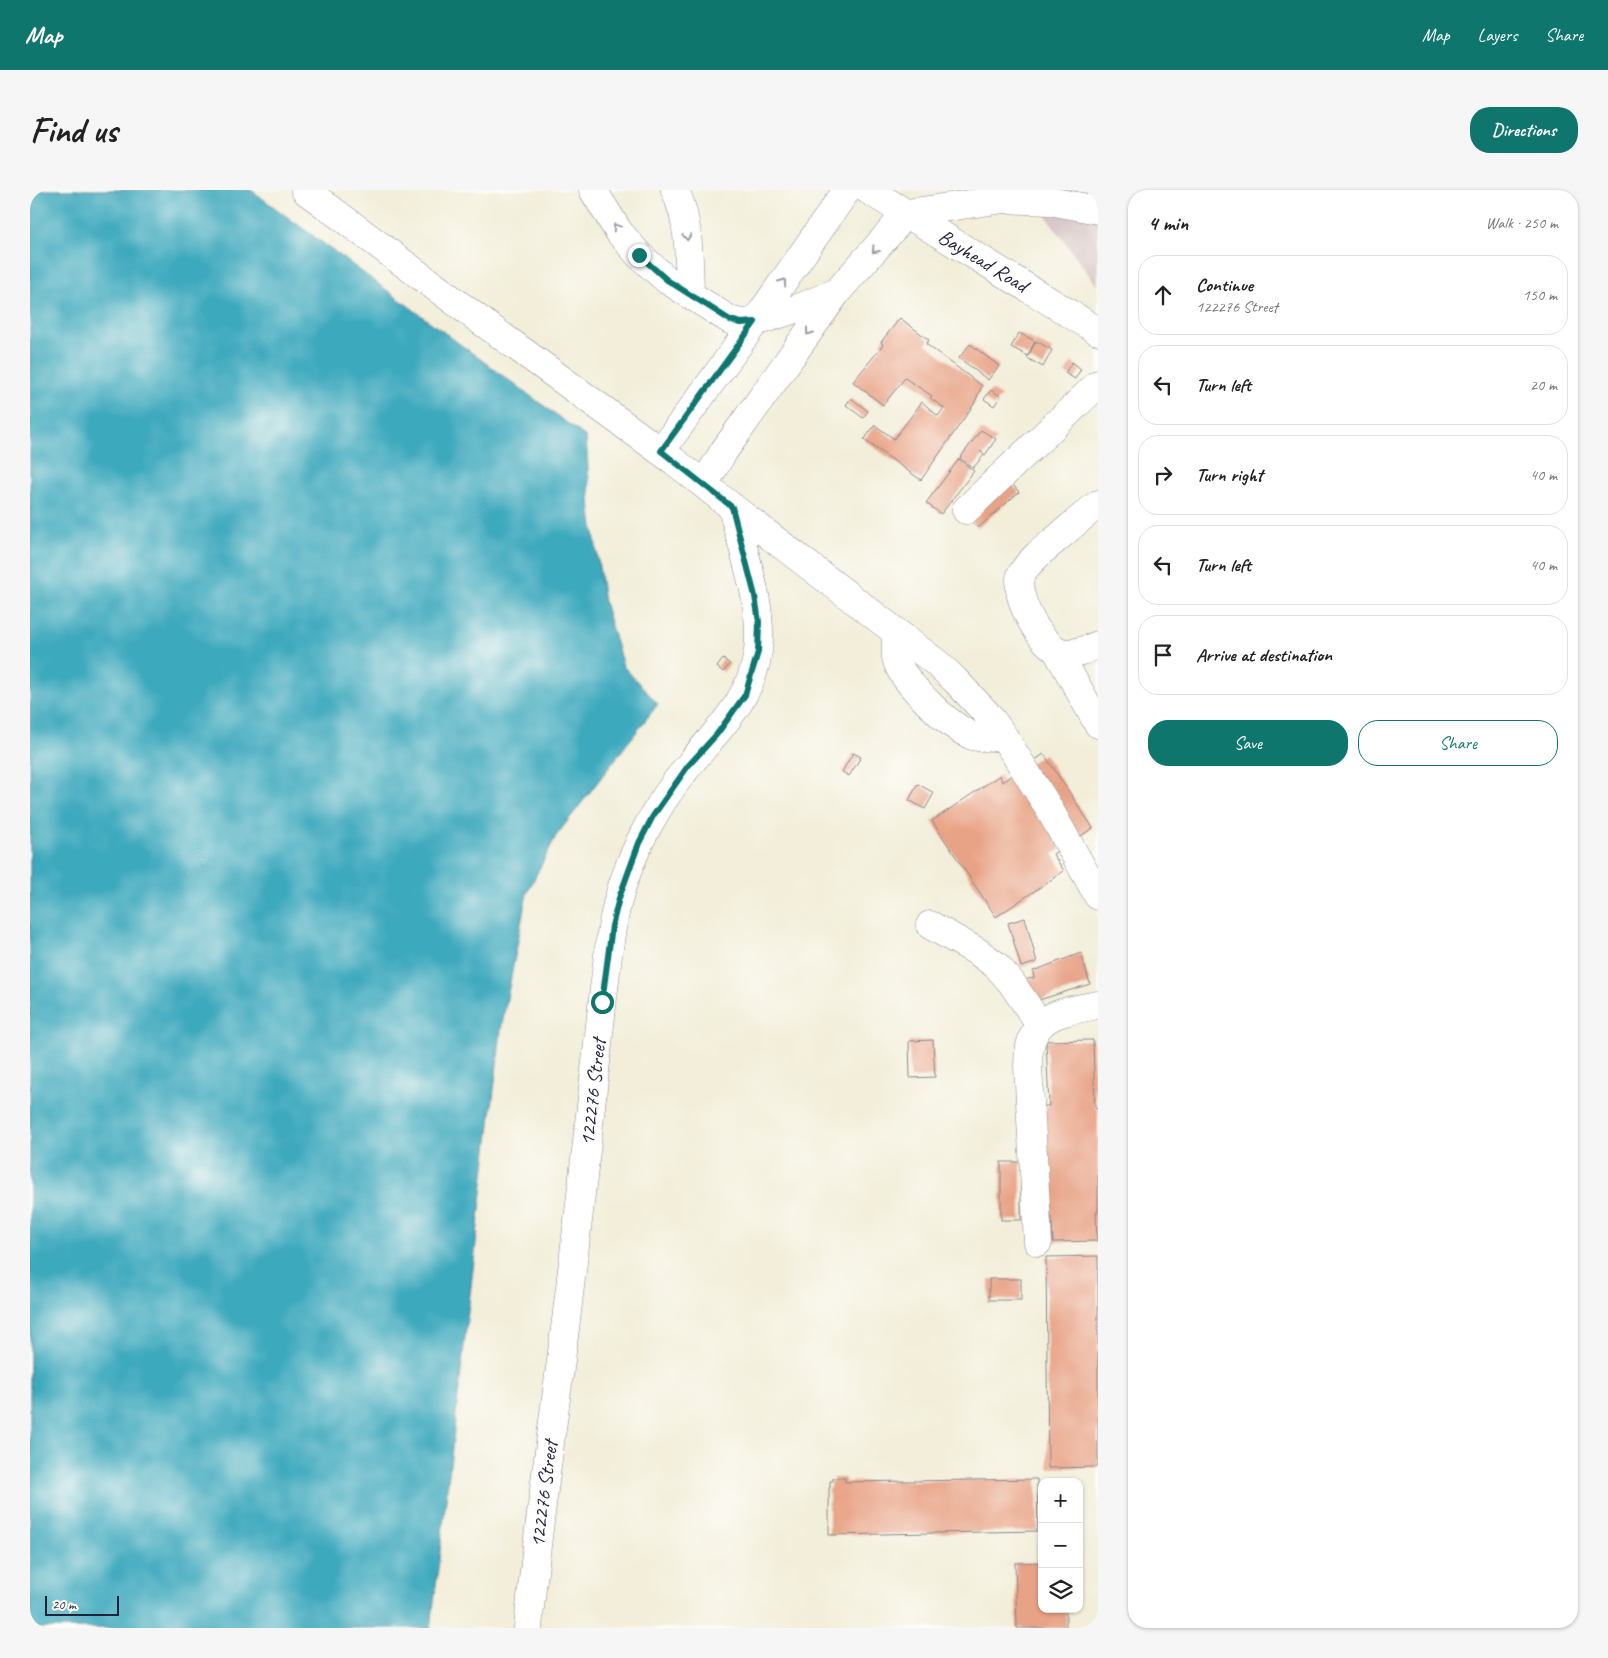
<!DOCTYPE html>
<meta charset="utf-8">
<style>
body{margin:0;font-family:Caveat,sans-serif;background:#f6f6f6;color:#222}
.controls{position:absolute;right:15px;bottom:15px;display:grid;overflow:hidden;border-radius:10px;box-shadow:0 1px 4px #0004}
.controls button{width:45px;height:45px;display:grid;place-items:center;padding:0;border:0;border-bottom:1px solid #e0e0e0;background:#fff;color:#222;font:25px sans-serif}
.scale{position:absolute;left:15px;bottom:12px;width:74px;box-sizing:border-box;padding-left:5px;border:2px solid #22223b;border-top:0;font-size:14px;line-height:18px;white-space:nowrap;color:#22223b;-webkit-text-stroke:4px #fdfcf7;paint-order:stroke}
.stop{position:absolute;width:15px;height:15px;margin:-11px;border:4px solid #0f766e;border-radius:50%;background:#fff}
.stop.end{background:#0f766e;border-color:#fff;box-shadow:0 1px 5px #0008}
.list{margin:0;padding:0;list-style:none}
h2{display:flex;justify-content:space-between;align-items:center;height:65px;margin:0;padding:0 20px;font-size:21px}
h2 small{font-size:16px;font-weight:400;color:#767676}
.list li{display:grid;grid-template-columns:32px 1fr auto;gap:15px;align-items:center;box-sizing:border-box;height:80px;margin:0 10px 10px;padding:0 10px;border:1px solid #e0e0e0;border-radius:20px}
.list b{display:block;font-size:19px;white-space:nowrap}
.list p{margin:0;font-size:16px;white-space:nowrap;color:#767676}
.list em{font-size:16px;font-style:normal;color:#767676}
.actions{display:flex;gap:10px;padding:15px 20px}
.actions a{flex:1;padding:11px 0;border:1px solid #0f766e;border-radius:20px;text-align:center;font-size:18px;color:#0f766e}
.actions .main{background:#0f766e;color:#fff}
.icon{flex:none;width:28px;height:28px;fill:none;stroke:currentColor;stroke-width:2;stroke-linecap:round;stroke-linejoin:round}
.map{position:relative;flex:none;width:1068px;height:1438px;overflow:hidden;border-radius:20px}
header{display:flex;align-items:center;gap:30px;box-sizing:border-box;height:70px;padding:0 25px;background:#0f766e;color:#fff}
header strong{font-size:24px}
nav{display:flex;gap:28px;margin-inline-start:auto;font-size:18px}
.intro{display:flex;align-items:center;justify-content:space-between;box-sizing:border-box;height:120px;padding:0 30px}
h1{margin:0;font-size:35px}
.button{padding:12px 22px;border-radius:20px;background:#0f766e;color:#fff;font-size:18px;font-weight:700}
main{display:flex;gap:30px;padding:0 30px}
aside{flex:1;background:#fff;border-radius:20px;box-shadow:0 1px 4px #0004}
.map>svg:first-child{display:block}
.industrial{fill:#d2bfc0}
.water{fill:#3da9bd;stroke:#30667c}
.building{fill:#e8a285}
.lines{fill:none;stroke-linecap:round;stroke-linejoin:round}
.minor-casing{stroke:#8a888a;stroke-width:29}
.minor{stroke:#fff;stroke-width:28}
.oneway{stroke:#9c9ca7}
.route{stroke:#0f766e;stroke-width:6}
.labels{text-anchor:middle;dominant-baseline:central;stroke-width:5;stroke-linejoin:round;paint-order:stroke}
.street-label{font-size:21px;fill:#22223b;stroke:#fdfcf7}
</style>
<header>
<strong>Map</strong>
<nav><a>Map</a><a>Layers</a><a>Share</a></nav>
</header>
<div class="intro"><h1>Find us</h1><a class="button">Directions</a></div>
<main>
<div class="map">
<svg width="1068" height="1438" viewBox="0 0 1068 1438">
<rect width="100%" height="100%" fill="#fdfcf7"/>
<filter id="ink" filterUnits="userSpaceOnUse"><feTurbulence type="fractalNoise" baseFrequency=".02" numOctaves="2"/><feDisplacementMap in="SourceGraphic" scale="10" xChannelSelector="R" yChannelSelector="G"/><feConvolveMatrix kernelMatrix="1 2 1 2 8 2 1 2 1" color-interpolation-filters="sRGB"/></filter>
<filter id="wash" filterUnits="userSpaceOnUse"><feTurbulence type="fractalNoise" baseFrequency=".0096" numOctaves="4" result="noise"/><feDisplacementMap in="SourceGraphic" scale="20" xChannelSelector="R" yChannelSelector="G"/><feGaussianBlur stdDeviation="1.12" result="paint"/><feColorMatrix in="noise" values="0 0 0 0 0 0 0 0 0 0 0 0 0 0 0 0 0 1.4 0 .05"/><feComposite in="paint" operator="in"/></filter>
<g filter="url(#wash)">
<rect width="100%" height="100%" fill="#f2eed9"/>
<!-- industrial -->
<path class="industrial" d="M997 0H1068V97Z"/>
<!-- water -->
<path class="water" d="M0 0H221L556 247 561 322 574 412 593 476 628 514 526 646 497 703 471 840 401 1438H0Z"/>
<g id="blocks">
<!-- building -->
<g class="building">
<path d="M870 128 899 150 896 154 952 196 944 214 891 290 834 250 845 235 864 249 892 212 908 226 914 218 900 208 902 206 875 188 853 215 823 192 853 155 851 152Z"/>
<path d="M989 143 1005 151 998 166 981 157Z"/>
<path d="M1006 151 1022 160 1013 177 997 168Z"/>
<path d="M940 154 969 176 958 190 929 168Z"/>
<path d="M1042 172 1051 179 1045 189 1035 183Z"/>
<path d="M961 200 971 206 964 216 954 209Z"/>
<path d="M821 208 838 221 833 228 816 215Z"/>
<path d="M951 240 966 249 955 265 950 261 954 265 943 278 930 268Z"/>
<path d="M929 269 944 281 911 324 896 313Z"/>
<path d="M977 288 989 302 948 338 936 324Z"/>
<path d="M693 469 700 474 693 482 687 477Z"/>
<path d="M823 563 831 567 819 586 812 582Z"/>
<path d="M1014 564 1063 638 1023 664 1034 681 966 727 902 631 970 585 972 592Z"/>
<path d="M888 594 904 603 895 619 879 610Z"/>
<path d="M995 728 1007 772 991 777 978 733Z"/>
<path d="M1051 763 1060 794 1009 810 1008 807 1000 811 993 790 1004 788 1003 781Z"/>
<path d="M903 850 905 887 880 888 879 851Z"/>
<path d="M1063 850 1065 918 1068 919V1022H1066L1067 1051 1023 1052 1022 1027 1012 1028 1008 916H1019L1016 851Z"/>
<rect x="971" y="972" width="20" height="58"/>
<path d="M1068 1066V1277L1018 1278 1016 1067Z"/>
<rect x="959" y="1089" width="32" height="21"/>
<path d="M803 1288H815V1292L1007 1289 1008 1341 799 1345V1298H800V1291H803Z"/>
<path d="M1012 1372V1419H1036V1438H987L985 1373Z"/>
</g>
</g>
</g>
<g filter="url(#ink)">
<use href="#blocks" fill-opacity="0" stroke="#8a888a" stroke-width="1"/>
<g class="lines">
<!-- minor casing -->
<g class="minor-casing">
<g id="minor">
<path d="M275 0 451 131 644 271 702 317 908 474 925 490 959 526 974 547 1017 615 1068 706"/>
<path d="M563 0 589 42 609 65 637 90 700 130 711 133 725 132 769 118 807 102 877 23 974 9 1019 11 1068 20"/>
<path d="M645 0C660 32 659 70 660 105"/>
<path id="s1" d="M838 0 1068 141"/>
<path d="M631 261 725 132 817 0"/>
<path d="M674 294 694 261 807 102"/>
<path d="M1068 314C1053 326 1039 338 1024 351 1013 360 1000 370 992 383 980 403 1013 461 1035 463 1046 464 1058 459 1068 455"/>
<path d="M936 320 1068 194"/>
<path d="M867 443C866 453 864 464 868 474 875 494 923 540 943 546 953 549 964 547 974 547"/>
<path d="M1027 461 1068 534"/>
<path d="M900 735 948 762 967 776 981 792 1010 835"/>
<path d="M1008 1052 998 876C998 825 1026 823 1068 815"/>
<path id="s2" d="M498 1438C509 1321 528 1205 541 1088 551 1010 559 932 568 854 572 816 576 776 582 738 592 678 621 621 659 575 688 539 722 509 728 461 734 415 713 362 702 317"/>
</g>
</g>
<!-- minor -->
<use href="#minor" class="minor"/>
</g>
<!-- one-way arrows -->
<defs><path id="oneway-chevron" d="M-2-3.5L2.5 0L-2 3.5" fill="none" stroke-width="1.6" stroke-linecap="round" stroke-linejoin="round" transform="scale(1.25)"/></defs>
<g class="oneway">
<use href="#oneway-chevron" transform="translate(586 37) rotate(-124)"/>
<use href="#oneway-chevron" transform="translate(657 47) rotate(85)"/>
<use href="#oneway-chevron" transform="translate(845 60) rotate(132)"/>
<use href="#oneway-chevron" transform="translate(753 92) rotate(-55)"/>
<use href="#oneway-chevron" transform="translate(779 142) rotate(126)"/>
</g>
</g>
<g class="lines" filter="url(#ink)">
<!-- route -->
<path class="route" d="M572 812 582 736 589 708 609 653 623 626 658 576 687 544 715 505 728 462 729 432 725 406 702 317 631 261 725 132 711 133 700 130 637 90 609 65"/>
</g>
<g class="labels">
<!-- street labels -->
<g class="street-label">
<text stroke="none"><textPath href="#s1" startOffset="135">Bayhead Road</textPath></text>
<text stroke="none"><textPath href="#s2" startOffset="540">122276 Street</textPath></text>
<text stroke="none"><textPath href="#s2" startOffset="135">122276 Street</textPath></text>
</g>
</g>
</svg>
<div class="controls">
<button>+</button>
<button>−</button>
<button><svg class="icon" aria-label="layers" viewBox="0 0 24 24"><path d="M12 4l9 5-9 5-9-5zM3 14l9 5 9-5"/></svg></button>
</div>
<div class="scale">20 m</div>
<div class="stop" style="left:572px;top:812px"></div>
<div class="stop end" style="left:609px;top:65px"></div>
</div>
<aside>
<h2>4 min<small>Walk · 250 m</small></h2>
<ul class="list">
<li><svg class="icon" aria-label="ahead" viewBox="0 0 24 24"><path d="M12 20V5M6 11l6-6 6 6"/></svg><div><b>Continue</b><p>122276 Street</p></div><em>150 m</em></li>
<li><svg class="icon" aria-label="left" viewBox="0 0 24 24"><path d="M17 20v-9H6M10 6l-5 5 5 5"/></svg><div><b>Turn left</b></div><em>20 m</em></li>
<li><svg class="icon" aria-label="right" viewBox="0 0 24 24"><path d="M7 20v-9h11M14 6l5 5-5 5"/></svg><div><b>Turn right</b></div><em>40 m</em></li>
<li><svg class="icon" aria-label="left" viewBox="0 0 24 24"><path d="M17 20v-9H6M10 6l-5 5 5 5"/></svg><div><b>Turn left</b></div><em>40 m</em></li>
<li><svg class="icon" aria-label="arrive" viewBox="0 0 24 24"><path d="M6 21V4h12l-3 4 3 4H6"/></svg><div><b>Arrive at destination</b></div></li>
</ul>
<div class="actions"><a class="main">Save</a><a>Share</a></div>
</aside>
</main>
